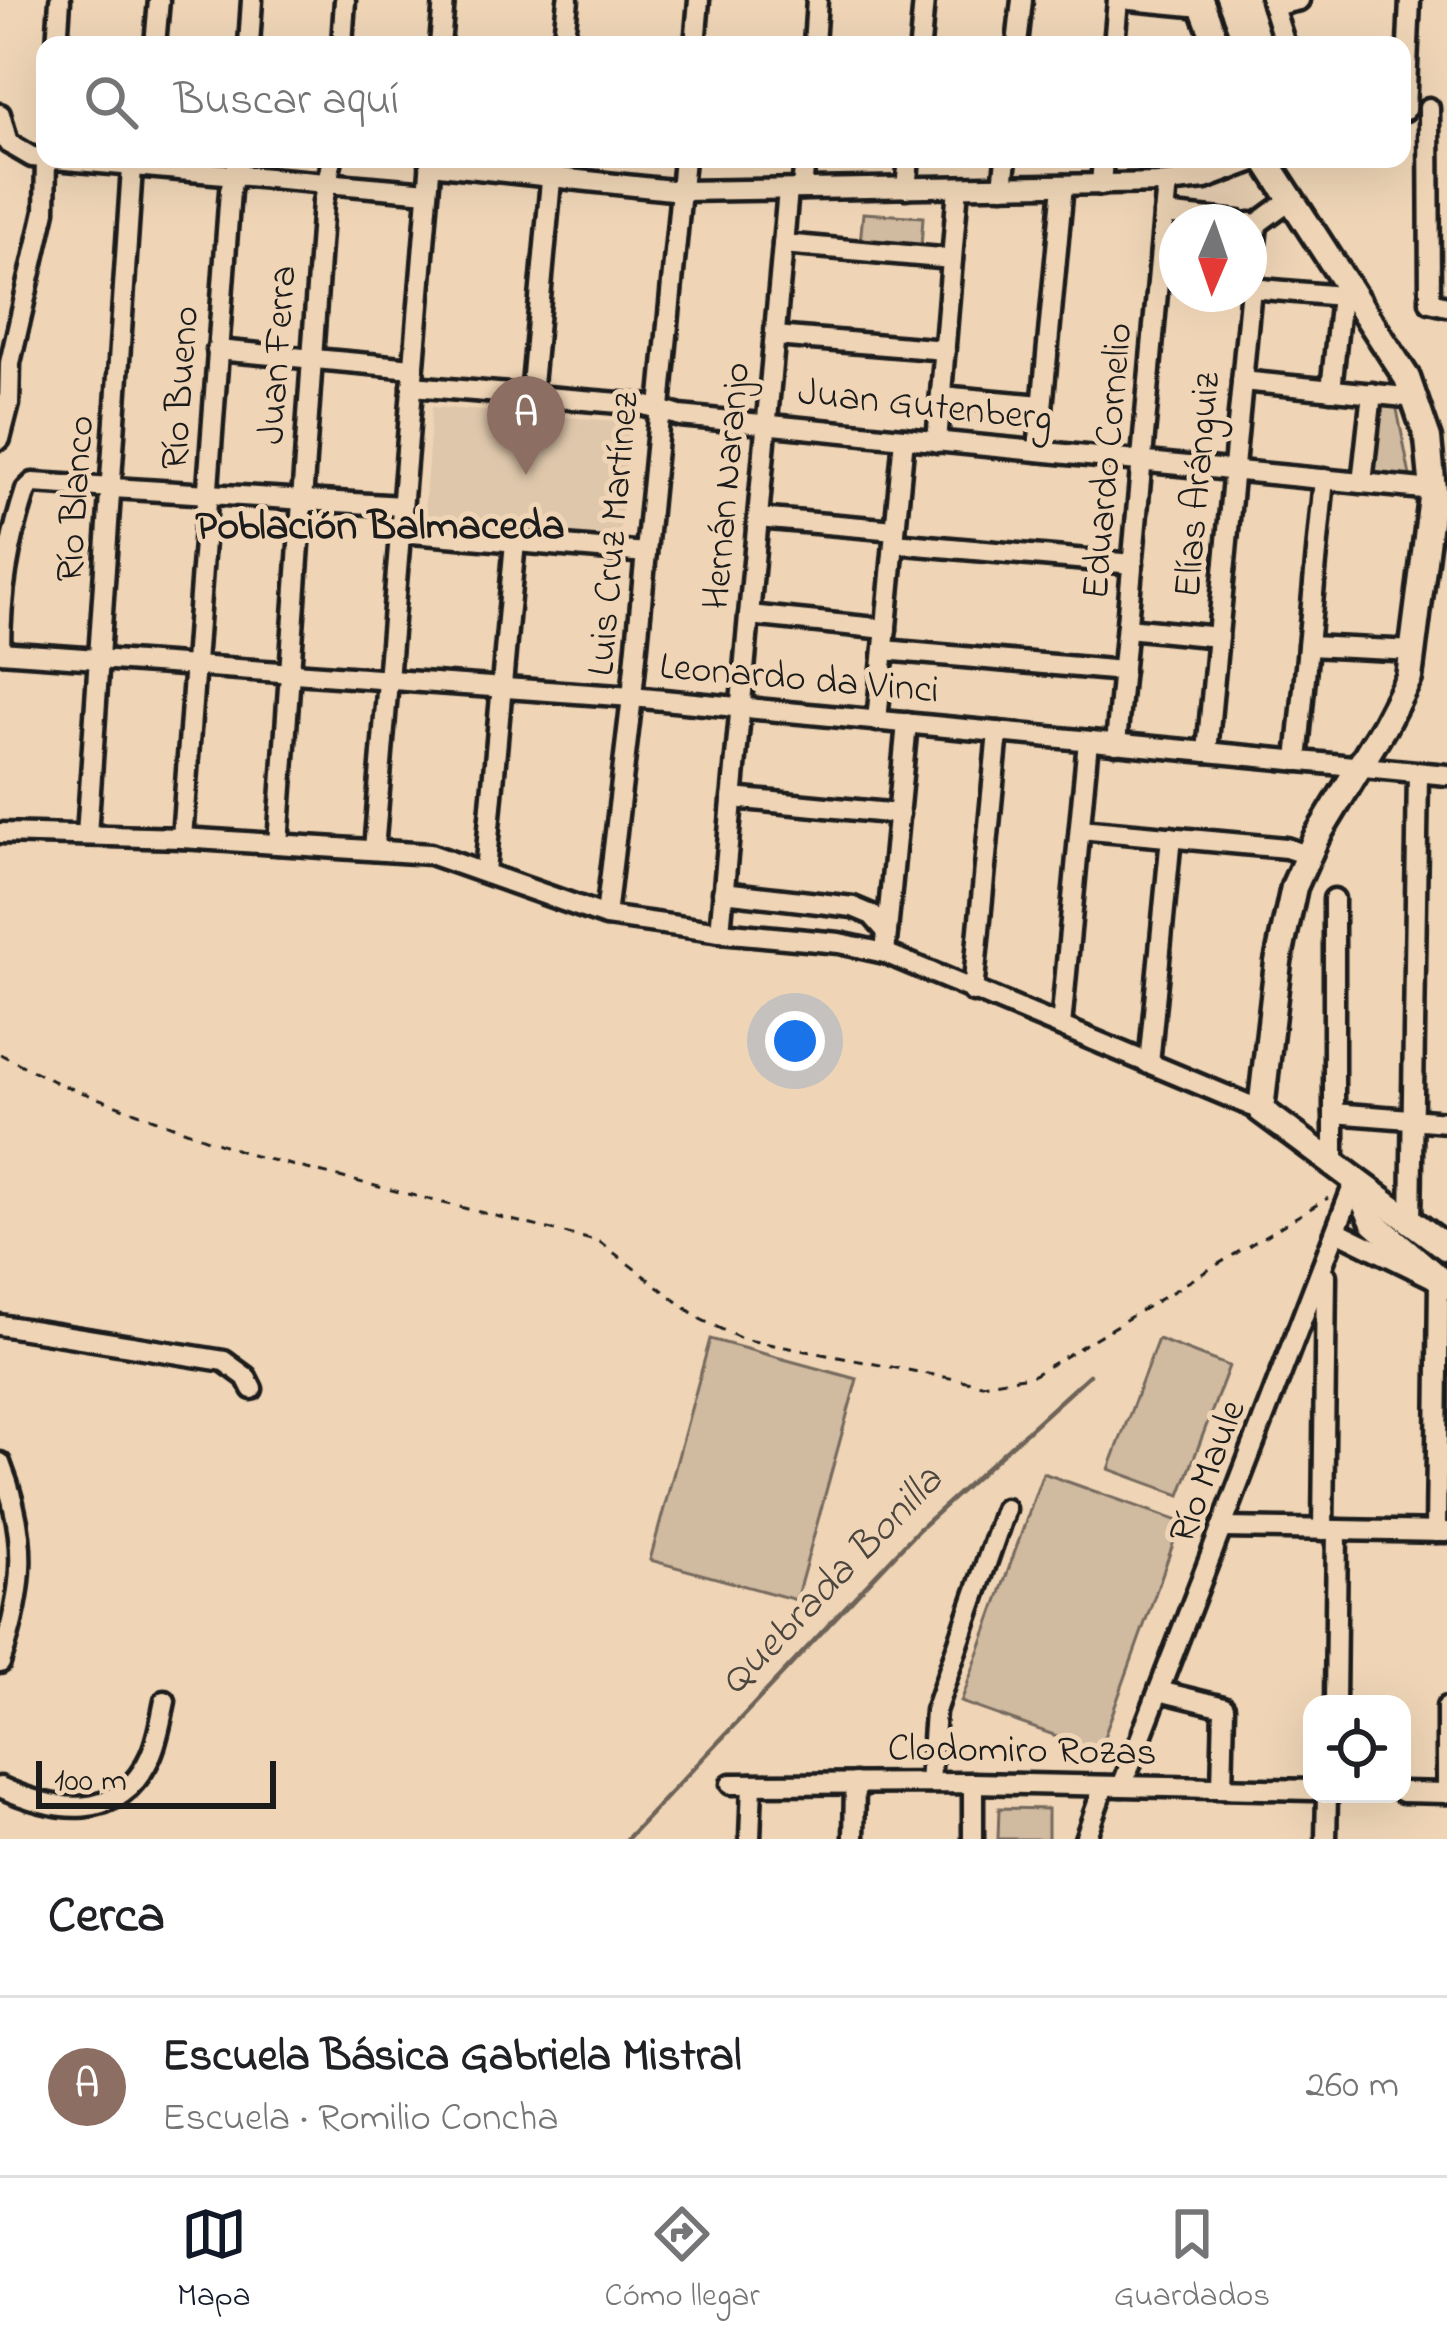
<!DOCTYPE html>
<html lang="es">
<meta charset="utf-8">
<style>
body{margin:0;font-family:"Indie Flower",sans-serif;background:#f6f6f6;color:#202124}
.controls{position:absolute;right:36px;bottom:36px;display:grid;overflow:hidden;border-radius:24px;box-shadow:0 12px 48px #0002}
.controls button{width:108px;height:108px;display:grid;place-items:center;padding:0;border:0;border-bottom:3px solid #e0e0e0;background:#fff;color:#202124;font:60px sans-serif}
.compass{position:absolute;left:1159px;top:204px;width:108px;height:108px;border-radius:50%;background:#fff;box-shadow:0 12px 48px #0002;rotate:182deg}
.scale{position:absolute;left:36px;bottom:30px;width:240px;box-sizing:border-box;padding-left:12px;border:6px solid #1c1c1c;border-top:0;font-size:33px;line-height:42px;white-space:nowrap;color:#1c1c1c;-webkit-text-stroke:9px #efd5b6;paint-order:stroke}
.you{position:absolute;left:795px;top:1041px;width:42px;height:42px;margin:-30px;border:9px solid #fff;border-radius:50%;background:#1a73e8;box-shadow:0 0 0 18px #1a73e833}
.badge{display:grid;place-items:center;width:78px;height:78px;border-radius:50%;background:#111827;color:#fff;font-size:39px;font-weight:700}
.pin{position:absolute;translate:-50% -99px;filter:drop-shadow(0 3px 6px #0008)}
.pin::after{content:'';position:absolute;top:63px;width:42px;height:36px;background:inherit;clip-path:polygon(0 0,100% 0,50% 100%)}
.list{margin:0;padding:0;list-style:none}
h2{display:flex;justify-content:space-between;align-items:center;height:156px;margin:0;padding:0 48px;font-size:51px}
h2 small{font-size:39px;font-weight:400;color:#757577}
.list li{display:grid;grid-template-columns:78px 1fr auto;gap:36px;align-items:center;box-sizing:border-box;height:180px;padding:0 48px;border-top:3px solid #e0e0e0}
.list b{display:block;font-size:45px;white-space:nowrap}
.list p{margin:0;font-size:39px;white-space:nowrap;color:#757577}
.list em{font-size:39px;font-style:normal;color:#757577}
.icon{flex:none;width:66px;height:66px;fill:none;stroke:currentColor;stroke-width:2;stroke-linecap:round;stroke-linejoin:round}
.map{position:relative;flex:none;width:1447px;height:1839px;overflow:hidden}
.search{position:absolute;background:#fff;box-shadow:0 12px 48px #0002;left:36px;right:36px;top:36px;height:132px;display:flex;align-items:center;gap:30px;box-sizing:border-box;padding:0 42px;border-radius:24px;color:#757577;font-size:45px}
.sheet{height:336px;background:#fff}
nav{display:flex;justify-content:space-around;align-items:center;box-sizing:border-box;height:168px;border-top:3px solid #e0e0e0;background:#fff;font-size:33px;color:#757577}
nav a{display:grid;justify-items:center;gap:6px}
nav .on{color:#111827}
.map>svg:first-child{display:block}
.built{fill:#dfc7ab}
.green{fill:#d0baa0;stroke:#766b5e;stroke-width:3}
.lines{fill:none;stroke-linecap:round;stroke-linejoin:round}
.stream{stroke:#6e6358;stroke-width:4.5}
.minor-casing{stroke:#1c1c1c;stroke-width:27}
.major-casing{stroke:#1c1c1c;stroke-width:33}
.path{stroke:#1c1c1c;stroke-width:3;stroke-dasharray:9 9;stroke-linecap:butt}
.minor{stroke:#efd5b6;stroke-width:18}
.major{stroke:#efd5b6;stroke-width:24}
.labels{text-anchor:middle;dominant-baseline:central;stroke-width:10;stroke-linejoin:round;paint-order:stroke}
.street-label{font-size:39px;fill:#1c1c1c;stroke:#efd5b6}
.neighbourhood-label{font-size:42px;font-weight:bold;fill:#1c1c1c;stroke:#efd5b6}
.water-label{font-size:42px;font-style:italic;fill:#4c463f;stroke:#efd5b6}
</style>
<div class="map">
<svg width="1447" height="1839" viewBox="0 0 1447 1839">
<rect width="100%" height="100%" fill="#efd5b6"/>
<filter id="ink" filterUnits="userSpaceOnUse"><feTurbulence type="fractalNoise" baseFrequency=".00833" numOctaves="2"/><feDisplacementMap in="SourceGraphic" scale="24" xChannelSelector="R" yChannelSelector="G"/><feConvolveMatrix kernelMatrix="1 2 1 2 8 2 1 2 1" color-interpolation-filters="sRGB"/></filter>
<g filter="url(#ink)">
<!-- built -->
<path class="built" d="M432 407 629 422 619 544 423 528Z"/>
<!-- green -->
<g class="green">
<path d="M863 213 923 217 921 248 860 243Z"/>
<path d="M1386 402 1396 404 1410 476 1407 483 1368 478 1378 412Z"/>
<path d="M710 1339 857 1379 796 1600 650 1560Z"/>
<path d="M1158 1339 1229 1366 1180 1495 1109 1469Z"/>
<path d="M1043 1473 1181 1522 1099 1751 961 1702Z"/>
<path d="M999 1808 1048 1809V1839H998Z"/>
</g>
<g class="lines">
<!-- stream -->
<path class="stream" d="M627 1839 918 1530 1089 1375"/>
<!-- minor casing -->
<g class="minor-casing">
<g id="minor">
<path d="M1130 0 1202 7"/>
<path d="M1271 0 1285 45"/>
<path d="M1273 6 1299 0"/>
<path d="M57 45 60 0"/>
<path d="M155 45 159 0"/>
<path d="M249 45 252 0"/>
<path d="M342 45 345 0"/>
<path d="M440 45 444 0"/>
<path d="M563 45 568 0"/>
<path d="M695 45 699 0"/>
<path d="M814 45 817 0"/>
<path d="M920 45 924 0"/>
<path d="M1017 45 1022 0"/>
<path d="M1114 45 1118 0"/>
<path d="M1429 108 1430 302 1447 306"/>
<path d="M1405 110 1410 0"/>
<path d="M0 114 8 143 32 157 428 192"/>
<path d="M430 164 681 191 1167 183 1205 179 1259 159"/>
<path d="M1101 185 1103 159"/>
<path d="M1003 186 1006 159"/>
<path d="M906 188 909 159"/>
<path d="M802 189 805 159"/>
<path d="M1164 214 1239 222"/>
<path d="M1249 223 1257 224 1291 199"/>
<path d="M783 244 952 259"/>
<path d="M1251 288 1341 296 1352 288"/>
<path d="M775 336 945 350"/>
<path d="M217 350 413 368"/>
<path d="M1242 381 1416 398"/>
<path d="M412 386 644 405 680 416 1433 490"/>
<path d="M1331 390 1341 296"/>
<path d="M531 396 553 159"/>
<path d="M941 396 1042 405"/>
<path d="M0 439 9 404 10 363 45 211 46 159"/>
<path d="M937 442 958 187"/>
<path d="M1038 451 1063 185"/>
<path d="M1362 483 1372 393"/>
<path d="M758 518 895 530"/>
<path d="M400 532 646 553"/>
<path d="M894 543 1133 564"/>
<path d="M749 615 886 629"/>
<path d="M1127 628 1218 637"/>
<path d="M1308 646 1415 651"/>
<path d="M884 650 1123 671"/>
<path d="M0 652 632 697 1447 775"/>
<path d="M0 652C0 594 8 545 26 490L33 483 402 506"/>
<path d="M877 721 904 438"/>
<path d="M1116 744 1167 183"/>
<path d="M1207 752 1257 224"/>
<path d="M1297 761 1324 479"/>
<path d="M732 798 899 814"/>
<path d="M1080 829 1286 848 1307 855"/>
<path d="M0 833 182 838 430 854 606 916 720 932 839 943 885 953 1261 1110"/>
<path d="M87 835 132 168"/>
<path d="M182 838 230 191 239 159"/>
<path d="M278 844 323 202 332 159"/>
<path d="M374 850 431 159"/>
<path d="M485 872 515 542"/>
<path d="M723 892 853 907 872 915 887 932"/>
<path d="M606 916 632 697 684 159"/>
<path d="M720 932 788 190"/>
<path d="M885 953 907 723"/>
<path d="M973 992 998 732"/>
<path d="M1061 1026 1088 741"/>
<path d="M1149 1064 1171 837"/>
<path d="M1334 1113 1447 1122"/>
<path d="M1334 1165V899"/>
<path d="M1411 1223 1418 773"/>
<path d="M1337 1231 1439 1281 1436 1532"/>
<path d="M0 1325 224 1361 246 1377 252 1389"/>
<path d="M0 1463C29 1536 25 1589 0 1663"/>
<path d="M1223 1528 1446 1532"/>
<path d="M1323 1530 1326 1276"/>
<path d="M1159 1691 1224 1707 1222 1788"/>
<path d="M1335 1704 1337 1530"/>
<path d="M930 1783 935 1711 1005 1509"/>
<path d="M973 1783V1839"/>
<path d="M731 1784 973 1783 1312 1790"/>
<path d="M1122 1786 1355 1181"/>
<path d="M0 1787C55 1812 119 1824 150 1757 158 1740 161 1719 165 1701"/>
<path d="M1402 1792 1447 1793"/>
<path d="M1447 1793V1707"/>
<path d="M750 1839 752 1784"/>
<path d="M854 1839 855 1783"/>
<path d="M1085 1839 1104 1786"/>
<path d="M1326 1839 1327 1794"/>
</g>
</g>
<!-- major casing -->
<g class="major-casing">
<g id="major">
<path d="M1200 0 1217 45"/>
<path d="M1265 159 1407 378 1428 439 1433 490 1409 678 1384 726 1316 838 1294 887 1278 962 1261 1110 1447 1248"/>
<path d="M1356 1184 1374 1223 1447 1286"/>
</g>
</g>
<!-- path -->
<path class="path" d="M0 1054 57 1083 251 1155 600 1242 700 1319 742 1339 982 1384 1034 1375 1328 1198"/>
<!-- minor -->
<use href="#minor" class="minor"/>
<!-- major -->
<use href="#major" class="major"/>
</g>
</g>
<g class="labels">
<!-- street labels -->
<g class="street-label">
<text transform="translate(279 355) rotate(-86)">Juan Ferra</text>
<text transform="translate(182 388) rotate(-86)">Río Bueno</text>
<text transform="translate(925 407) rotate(6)">Juan Gutenberg</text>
<text transform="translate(1109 461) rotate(-85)">Eduardo Cornelio</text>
<text transform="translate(1199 485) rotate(-85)">Elías Aránguiz</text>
<text transform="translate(728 486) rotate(-85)">Hernán Naranjo</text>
<text transform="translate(77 499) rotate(-86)">Río Blanco</text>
<text transform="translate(615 534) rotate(-85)">Luis Cruz Martínez</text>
<text transform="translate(799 680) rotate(5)">Leonardo da Vinci</text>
<text transform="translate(1209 1472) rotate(-69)">Río Maule</text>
<text transform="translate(1022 1752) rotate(1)">Clodomiro Rozas</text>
</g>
<!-- neighbourhood labels -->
<g class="neighbourhood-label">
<text x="380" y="527">Población Balmaceda</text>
</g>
<!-- water labels -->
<g class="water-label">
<text transform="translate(832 1582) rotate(-46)">Quebrada Bonilla</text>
</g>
</g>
</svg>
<div class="controls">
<button><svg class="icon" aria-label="locate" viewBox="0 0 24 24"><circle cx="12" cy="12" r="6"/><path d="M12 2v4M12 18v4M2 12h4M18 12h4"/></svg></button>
</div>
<svg class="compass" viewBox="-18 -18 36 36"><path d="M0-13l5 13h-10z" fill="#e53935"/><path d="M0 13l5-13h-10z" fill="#757577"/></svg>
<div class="scale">100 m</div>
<div class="you"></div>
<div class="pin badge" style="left:526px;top:475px;background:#8d6e63">A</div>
<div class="search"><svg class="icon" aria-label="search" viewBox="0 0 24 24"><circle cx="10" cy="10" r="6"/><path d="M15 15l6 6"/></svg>Buscar aquí</div>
</div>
<section class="sheet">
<h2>Cerca<small></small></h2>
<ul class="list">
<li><span class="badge" style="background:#8d6e63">A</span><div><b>Escuela Básica Gabriela Mistral</b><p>Escuela · Romilio Concha</p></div><em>260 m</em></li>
</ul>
</section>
<nav>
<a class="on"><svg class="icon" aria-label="map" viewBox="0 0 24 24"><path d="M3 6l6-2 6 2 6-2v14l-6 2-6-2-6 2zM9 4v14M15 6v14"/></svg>Mapa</a>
<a><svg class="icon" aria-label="directions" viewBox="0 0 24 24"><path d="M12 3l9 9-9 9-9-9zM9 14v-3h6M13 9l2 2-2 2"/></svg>Cómo llegar</a>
<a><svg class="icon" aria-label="saved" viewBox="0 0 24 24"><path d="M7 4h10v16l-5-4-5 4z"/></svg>Guardados</a>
</nav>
